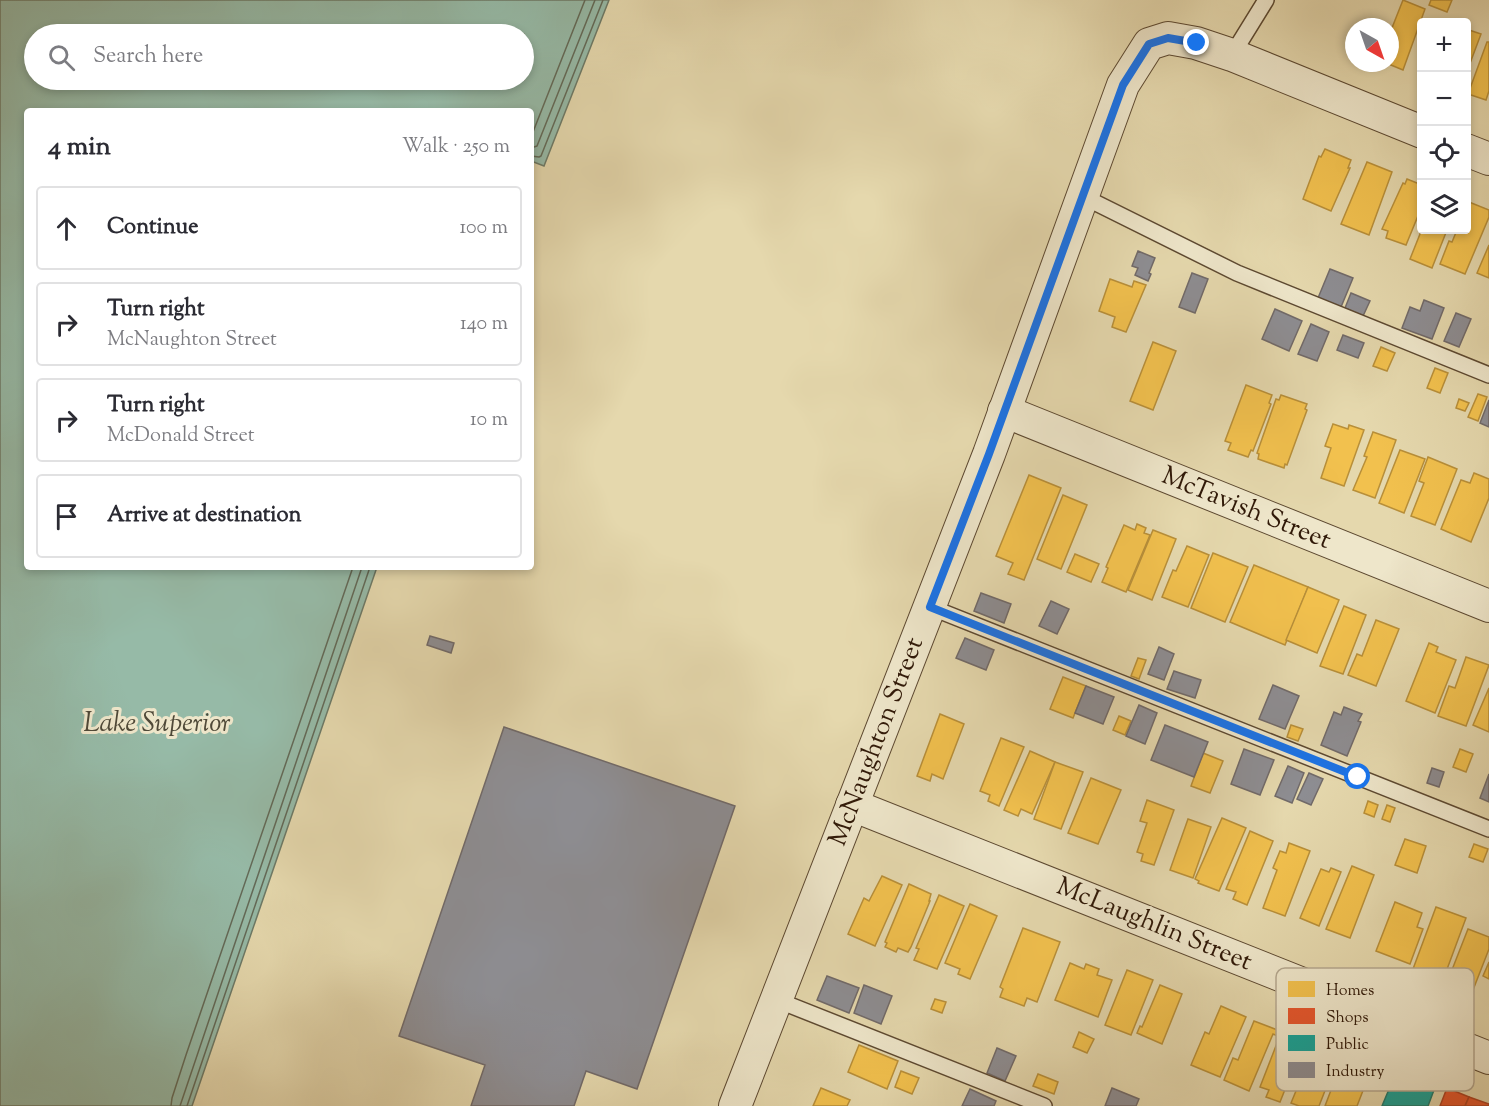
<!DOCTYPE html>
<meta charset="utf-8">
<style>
body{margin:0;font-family:"Sorts Mill Goudy",serif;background:#f2f2f3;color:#2b2b33}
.controls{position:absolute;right:18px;top:18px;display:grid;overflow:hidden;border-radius:6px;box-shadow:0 3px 9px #0003}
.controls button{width:54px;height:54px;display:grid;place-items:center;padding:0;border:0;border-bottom:2px solid #e1e1e2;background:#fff;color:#2b2b33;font:30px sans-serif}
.compass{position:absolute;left:1345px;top:18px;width:54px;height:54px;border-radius:50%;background:#fff;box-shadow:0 3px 9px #0003;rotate:140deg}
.stop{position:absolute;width:18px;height:18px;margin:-14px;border:4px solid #1a73e8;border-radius:50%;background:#fff}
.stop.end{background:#1a73e8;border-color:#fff;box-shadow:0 2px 6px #0008}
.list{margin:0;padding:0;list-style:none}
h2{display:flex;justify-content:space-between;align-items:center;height:78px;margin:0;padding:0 24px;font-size:26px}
h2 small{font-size:20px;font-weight:400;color:#7c7c81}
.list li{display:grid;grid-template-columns:39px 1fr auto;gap:18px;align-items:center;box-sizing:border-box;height:84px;margin:0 12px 12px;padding:0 12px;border:2px solid #e1e1e2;border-radius:6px}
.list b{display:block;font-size:22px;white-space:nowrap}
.list p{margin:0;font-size:20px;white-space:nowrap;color:#7c7c81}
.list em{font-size:20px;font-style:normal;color:#7c7c81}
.icon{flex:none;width:33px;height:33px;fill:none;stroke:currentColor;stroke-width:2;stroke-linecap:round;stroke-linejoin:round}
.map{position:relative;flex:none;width:1489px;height:1106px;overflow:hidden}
.search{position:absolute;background:#fff;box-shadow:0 3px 9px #0003;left:24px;top:24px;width:510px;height:66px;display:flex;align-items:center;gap:15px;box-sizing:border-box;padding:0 21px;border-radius:33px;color:#7c7c81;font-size:22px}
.panel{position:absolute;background:#fff;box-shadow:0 3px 9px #0003;left:24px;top:108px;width:510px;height:462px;border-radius:6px}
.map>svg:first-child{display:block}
.water{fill:#96baa7;stroke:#6d7a67;stroke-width:1.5;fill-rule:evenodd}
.homes{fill:#f2c14e;stroke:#b88f39;stroke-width:1.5}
.shops{fill:#e4572e;stroke:#ae4423;stroke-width:1.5}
.public{fill:#17a398;stroke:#1e7a6d;stroke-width:1.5}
.industry{fill:#8d8d92;stroke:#716a69;stroke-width:1.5}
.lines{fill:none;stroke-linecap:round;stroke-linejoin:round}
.shore{stroke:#636a58;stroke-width:1.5}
.lane-casing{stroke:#5d4931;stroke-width:18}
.street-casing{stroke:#5d4931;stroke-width:34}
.lane{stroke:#eee6ca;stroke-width:15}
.street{stroke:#eee6ca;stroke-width:32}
.route{stroke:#1a73e8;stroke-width:8}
.labels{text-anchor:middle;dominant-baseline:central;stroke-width:6;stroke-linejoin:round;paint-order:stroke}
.street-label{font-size:26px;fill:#301908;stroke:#eee6ca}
.water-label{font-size:27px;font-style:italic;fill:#4f4938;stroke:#eee6ca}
.key{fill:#eee6ca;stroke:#b5a890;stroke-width:1.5}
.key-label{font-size:16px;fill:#301908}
</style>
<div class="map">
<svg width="1489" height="1106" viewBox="0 0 1489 1106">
<rect width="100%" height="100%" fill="#e5d8ad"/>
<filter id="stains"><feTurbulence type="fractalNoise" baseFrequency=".00333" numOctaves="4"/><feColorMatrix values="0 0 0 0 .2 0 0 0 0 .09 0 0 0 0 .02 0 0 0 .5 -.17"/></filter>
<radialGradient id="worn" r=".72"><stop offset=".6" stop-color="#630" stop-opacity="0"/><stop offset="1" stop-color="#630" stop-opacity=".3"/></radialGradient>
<!-- water -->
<path class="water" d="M0 0H609L544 166 531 161V111H27V567H377L192 1106H0ZM34 34H524V80H34Z"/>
<!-- homes -->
<g class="homes">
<path d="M1403 0 1425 9 1403 70 1386 63H1390V33Z"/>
<path d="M1431 0H1452L1447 12 1429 5Z"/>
<path d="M1466 29 1481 34 1466 74Z"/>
<path d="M1487 42H1489V91L1486 100 1468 94Z"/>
<path d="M1325 149 1351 160 1348 168H1350L1331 211 1303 199 1319 156 1321 157Z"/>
<path d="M1367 162 1392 172 1369 235 1341 224Z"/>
<path d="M1407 179 1422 185V206L1406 245 1386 238 1388 231 1382 229 1403 183 1405 184Z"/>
<path d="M1469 202 1489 210V217L1465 274 1440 264 1449 241 1452 242 1457 230H1466V208Z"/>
<path d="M1422 229 1447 230 1432 268 1410 259Z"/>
<path d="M1489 245V278L1477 273Z"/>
<path d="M1110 279 1132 287 1134 281 1146 285 1126 332 1112 327 1115 317 1099 311Z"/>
<path d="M1153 342 1176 351 1153 410 1130 401Z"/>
<path d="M1381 347 1395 353 1387 371 1373 366Z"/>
<path d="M1435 368 1448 373 1440 393 1427 388Z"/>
<path d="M1246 385 1272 395 1269 403 1271 404 1253 451 1251 450 1248 457 1228 450 1231 443 1225 441Z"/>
<path d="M1478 394 1487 397 1478 421 1468 417Z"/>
<path d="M1281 395 1307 404 1305 409 1307 410 1287 465 1285 464 1284 468 1258 459 1259 454 1257 453 1276 399 1279 400Z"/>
<path d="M1459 399 1469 403 1465 411 1456 408Z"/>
<path d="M1333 424 1348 429 1349 425 1364 430 1344 486 1321 478 1331 448 1325 446Z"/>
<path d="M1373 432 1396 440 1375 498 1353 490 1367 457 1364 456Z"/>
<path d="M1400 450 1425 459 1404 513 1379 503Z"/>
<path d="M1428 457 1457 469 1435 525 1411 516 1424 483 1419 481Z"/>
<path d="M1474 473 1489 479V498L1471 542 1441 529 1461 480 1470 483Z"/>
<path d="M1029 475 1061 488 1024 580 1008 574 1013 563 996 556Z"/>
<path d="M1063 495 1087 505 1061 569 1037 559Z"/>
<path d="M1137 524 1146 528 1144 533 1150 535 1126 592 1102 582 1108 568 1106 567 1124 525 1135 530Z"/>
<path d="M1153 530 1176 539 1152 600 1128 590Z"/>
<path d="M1187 546 1209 555 1188 607 1162 597 1173 570 1176 571Z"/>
<path d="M1213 553 1248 567 1225 622 1191 608Z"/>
<path d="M1075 554 1099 564 1091 582 1067 572Z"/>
<path d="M1254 565 1308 587 1285 645 1230 622Z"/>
<path d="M1308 587 1339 600 1317 653 1286 640Z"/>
<path d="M1344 606 1366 615 1343 674 1320 666Z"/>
<path d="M1376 620 1399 629 1376 686 1348 675 1357 654 1362 656Z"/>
<path d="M1429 643 1438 647 1436 652 1456 660 1435 713 1406 701Z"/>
<path d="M1466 657 1489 665 1466 726 1438 716 1449 686 1455 688Z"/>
<path d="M1138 658 1146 660 1139 679 1131 676Z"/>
<path d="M1063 677 1086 686 1073 718 1050 709Z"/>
<path d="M1489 688V732L1473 725Z"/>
<path d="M940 714 964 724 943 779 932 774 930 781 917 776Z"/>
<path d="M1119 716 1131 721 1125 735 1113 730Z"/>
<path d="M1291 725 1303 729 1298 741 1287 737Z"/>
<path d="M1001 738 1024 747 999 806 988 801 990 795 980 791Z"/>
<path d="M1460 749 1473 754 1466 772 1453 767Z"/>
<path d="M1030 751 1055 762 1032 814 1021 809 1018 816 1004 810Z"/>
<path d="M1203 753 1223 761 1210 793 1191 786Z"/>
<path d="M1055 762 1083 772 1061 829 1034 819Z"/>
<path d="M1091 778 1121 790 1098 844 1068 833Z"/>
<path d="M1147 800 1174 810 1154 865 1141 861 1143 854 1137 852 1147 823 1140 821Z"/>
<path d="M1368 801 1378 805 1374 817 1364 813Z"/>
<path d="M1387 805 1395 808 1390 822 1382 819Z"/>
<path d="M1222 818 1246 828 1219 891 1198 883 1199 881 1195 879Z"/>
<path d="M1188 819 1211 827 1193 878 1170 870Z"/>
<path d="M1250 831 1273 841 1247 905 1233 899 1236 892 1226 889Z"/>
<path d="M1405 839 1426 846 1417 873 1395 865Z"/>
<path d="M1289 843 1310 851 1285 916 1263 908 1277 870 1273 868 1280 851 1286 853Z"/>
<path d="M1474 844 1488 849 1483 862 1469 857Z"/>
<path d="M1352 866 1374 875 1350 938 1326 929Z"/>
<path d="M1331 868 1341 872 1319 926 1300 918 1321 869 1329 872Z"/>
<path d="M882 876 902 885 875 946 848 934 864 898 869 901Z"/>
<path d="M909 884 931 894 929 901H930L911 947 908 952 898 948 896 952 885 947 887 943 885 942Z"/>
<path d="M939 895 964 906 937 969 914 960 919 949 916 948Z"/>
<path d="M1395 902 1422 913 1417 927 1423 929 1410 964 1376 951Z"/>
<path d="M970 904 997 916 970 979 958 974 960 969 945 963Z"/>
<path d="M1436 907 1466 918 1443 980 1413 969Z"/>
<path d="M1023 928 1060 942 1037 1002 1027 998 1024 1006 1000 997 1003 989 1000 987Z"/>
<path d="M1468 929 1489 937V949L1473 990 1448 980Z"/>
<path d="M1489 962V979L1483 976Z"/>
<path d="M1070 963 1084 969 1086 964 1099 969 1097 975 1112 980 1098 1017 1055 1000Z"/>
<path d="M1127 970 1153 980 1131 1035 1105 1025Z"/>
<path d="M1160 985 1182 994 1162 1044 1137 1033 1140 1026 1142 1027Z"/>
<path d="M935 999 946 1002 942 1013 931 1009Z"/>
<path d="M1221 1006 1246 1017 1220 1077 1191 1065 1205 1032 1209 1034Z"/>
<path d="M1254 1021 1280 1031 1278 1036 1273 1034 1249 1091 1224 1080 1233 1058 1238 1060Z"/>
<path d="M1079 1032 1094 1039 1087 1053 1073 1047Z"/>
<path d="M1279 1038 1302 1047 1280 1102 1266 1097 1269 1090 1260 1087Z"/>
<path d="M859 1045 898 1061 887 1089 848 1072Z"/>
<path d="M1320 1047 1339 1055 1319 1106H1299L1291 1103 1303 1074 1308 1076Z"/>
<path d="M1346 1061 1371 1070 1357 1106H1325L1336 1077 1339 1078Z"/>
<path d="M901 1071 919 1078 912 1094 895 1087Z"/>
<path d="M1038 1074 1058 1082 1054 1094 1033 1086Z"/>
<path d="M821 1088 850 1100 847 1106H813Z"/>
</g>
<!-- shops -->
<g class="shops">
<path d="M1447 1088 1469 1097 1465 1106H1440Z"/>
<path d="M1469 1097 1489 1104V1106H1465Z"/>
</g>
<!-- public -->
<path class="public" d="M1395 1075 1434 1090 1428 1106H1382Z"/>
<!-- industry -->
<g class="industry">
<path d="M1138 251 1155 258 1149 273 1151 274 1148 281 1135 275 1138 268 1132 266Z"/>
<path d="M1330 269 1353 278 1341 307 1318 298Z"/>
<path d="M1192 273 1208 279 1195 313 1179 307Z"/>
<path d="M1351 293 1370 301 1363 316 1345 308Z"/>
<path d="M1424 300 1444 308 1432 339 1402 328 1410 307 1420 311Z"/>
<path d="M1275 309 1302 321 1289 351 1262 339Z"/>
<path d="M1456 313 1471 319 1459 347 1444 341Z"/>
<path d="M1311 324 1329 332 1317 361 1298 354Z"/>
<path d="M1343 335 1364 343 1358 358 1337 350Z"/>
<path d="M1489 400V427L1480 423Z"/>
<path d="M981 593 1011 604 1004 623 974 611Z"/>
<path d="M1051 601 1069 609 1057 634 1039 626Z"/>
<path d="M430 636 454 643 451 653 427 645Z"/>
<path d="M965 638 994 650 986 670 956 658Z"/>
<path d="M1159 647 1174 654 1164 680 1148 674Z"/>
<path d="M1174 671 1201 680 1195 698 1167 689Z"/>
<path d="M1273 685 1299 696 1285 729 1259 719Z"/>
<path d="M1086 686 1114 697 1103 724 1075 713Z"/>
<path d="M1139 705 1157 713 1145 744 1126 736Z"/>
<path d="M1344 707 1362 714 1358 721 1361 722 1347 756 1321 745 1334 712 1341 715Z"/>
<path d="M1165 725 1208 742 1194 777 1151 760Z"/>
<path d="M504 727 735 806 637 1089 586 1071 574 1106H471L485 1065 399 1036Z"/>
<path d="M1244 749 1274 760 1260 795 1231 784Z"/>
<path d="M1288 766 1304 773 1292 803 1275 796Z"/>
<path d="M1432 768 1444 772 1439 787 1427 783Z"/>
<path d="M1309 773 1323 779 1311 805 1297 799Z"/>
<path d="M1489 774V802L1480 798Z"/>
<path d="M827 976 859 988 849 1013 817 1000Z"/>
<path d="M864 985 892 996 881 1024 854 1013Z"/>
<path d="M997 1048 1016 1056 1005 1081 987 1073Z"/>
<path d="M1112 1088 1139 1099 1136 1106H1105Z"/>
<path d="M970 1089 996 1101 994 1106H962Z"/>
</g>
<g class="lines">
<!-- shore -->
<g class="shore">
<path d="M531 137 585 0"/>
<path d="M531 148 537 146 595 0"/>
<path d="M531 156 539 157 541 156 603 0"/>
<path d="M171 1106 172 1098 186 1055 353 567"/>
<path d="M180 1106 362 567"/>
<path d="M187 1106 370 567"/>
</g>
<!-- lane casing -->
<g class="lane-casing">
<g id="lane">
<path d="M1232 55 1266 0"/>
<path d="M1082 196 1237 273 1489 375"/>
<path d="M930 607 1489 829"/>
<path d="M777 1000 1044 1106"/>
</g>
</g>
<!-- street casing -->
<g class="street-casing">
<g id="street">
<path d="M1466 150 1489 159"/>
<path d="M1004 411 1489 606"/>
<path d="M852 805 1489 1058"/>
<path d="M735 1106 989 454 1123 85 1149 44 1168 38 1196 43 1232 55 1422 132"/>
</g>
</g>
<!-- lane -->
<use href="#lane" class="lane"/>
<!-- street -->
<use href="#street" class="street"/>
</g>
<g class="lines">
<!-- route -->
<path class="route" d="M1197 43 1168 38 1149 44 1123 85 989 454 930 607 1358 777"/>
</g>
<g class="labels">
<!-- street labels -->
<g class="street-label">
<text transform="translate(1246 509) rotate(22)">McTavish Street</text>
<text transform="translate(877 742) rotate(-69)">McNaughton Street</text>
<text transform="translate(1154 925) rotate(22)">McLaughlin Street</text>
</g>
<!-- water labels -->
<g class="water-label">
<text x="157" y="724">Lake Superior</text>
</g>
</g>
<!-- legend -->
<rect x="1276" y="968" width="198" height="123" rx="9" class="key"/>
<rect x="1288" y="981" width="27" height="16" fill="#f2c14e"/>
<rect x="1288" y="1008" width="27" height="16" fill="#e4572e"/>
<rect x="1288" y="1035" width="27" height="16" fill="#17a398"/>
<rect x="1288" y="1062" width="27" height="16" fill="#8d8d92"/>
<g class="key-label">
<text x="1326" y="995">Homes</text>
<text x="1326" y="1022">Shops</text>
<text x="1326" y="1049">Public</text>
<text x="1326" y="1076">Industry</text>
</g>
<rect width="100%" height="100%" filter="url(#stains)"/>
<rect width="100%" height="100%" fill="url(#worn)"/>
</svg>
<div class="controls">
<button>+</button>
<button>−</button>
<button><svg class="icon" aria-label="locate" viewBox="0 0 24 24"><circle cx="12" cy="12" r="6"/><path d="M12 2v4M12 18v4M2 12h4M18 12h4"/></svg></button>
<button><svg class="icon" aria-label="layers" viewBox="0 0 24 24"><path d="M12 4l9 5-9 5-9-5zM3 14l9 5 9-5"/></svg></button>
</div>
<svg class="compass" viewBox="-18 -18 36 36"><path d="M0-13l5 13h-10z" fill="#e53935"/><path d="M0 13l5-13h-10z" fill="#7c7c81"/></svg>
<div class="stop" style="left:1358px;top:777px"></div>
<div class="stop end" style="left:1197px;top:43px"></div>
<div class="search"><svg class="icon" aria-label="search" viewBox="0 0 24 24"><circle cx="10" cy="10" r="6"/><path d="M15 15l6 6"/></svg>Search here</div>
<section class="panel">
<h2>4 min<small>Walk · 250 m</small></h2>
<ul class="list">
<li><svg class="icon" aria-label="ahead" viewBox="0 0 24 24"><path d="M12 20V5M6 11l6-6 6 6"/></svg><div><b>Continue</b></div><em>100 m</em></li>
<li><svg class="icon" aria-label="right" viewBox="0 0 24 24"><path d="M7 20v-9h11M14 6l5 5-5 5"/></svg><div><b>Turn right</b><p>McNaughton Street</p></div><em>140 m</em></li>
<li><svg class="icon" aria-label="right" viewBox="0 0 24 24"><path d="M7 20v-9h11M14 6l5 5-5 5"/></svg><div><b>Turn right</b><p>McDonald Street</p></div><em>10 m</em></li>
<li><svg class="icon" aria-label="arrive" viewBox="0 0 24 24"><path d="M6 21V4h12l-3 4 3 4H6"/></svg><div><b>Arrive at destination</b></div></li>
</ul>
</section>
</div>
